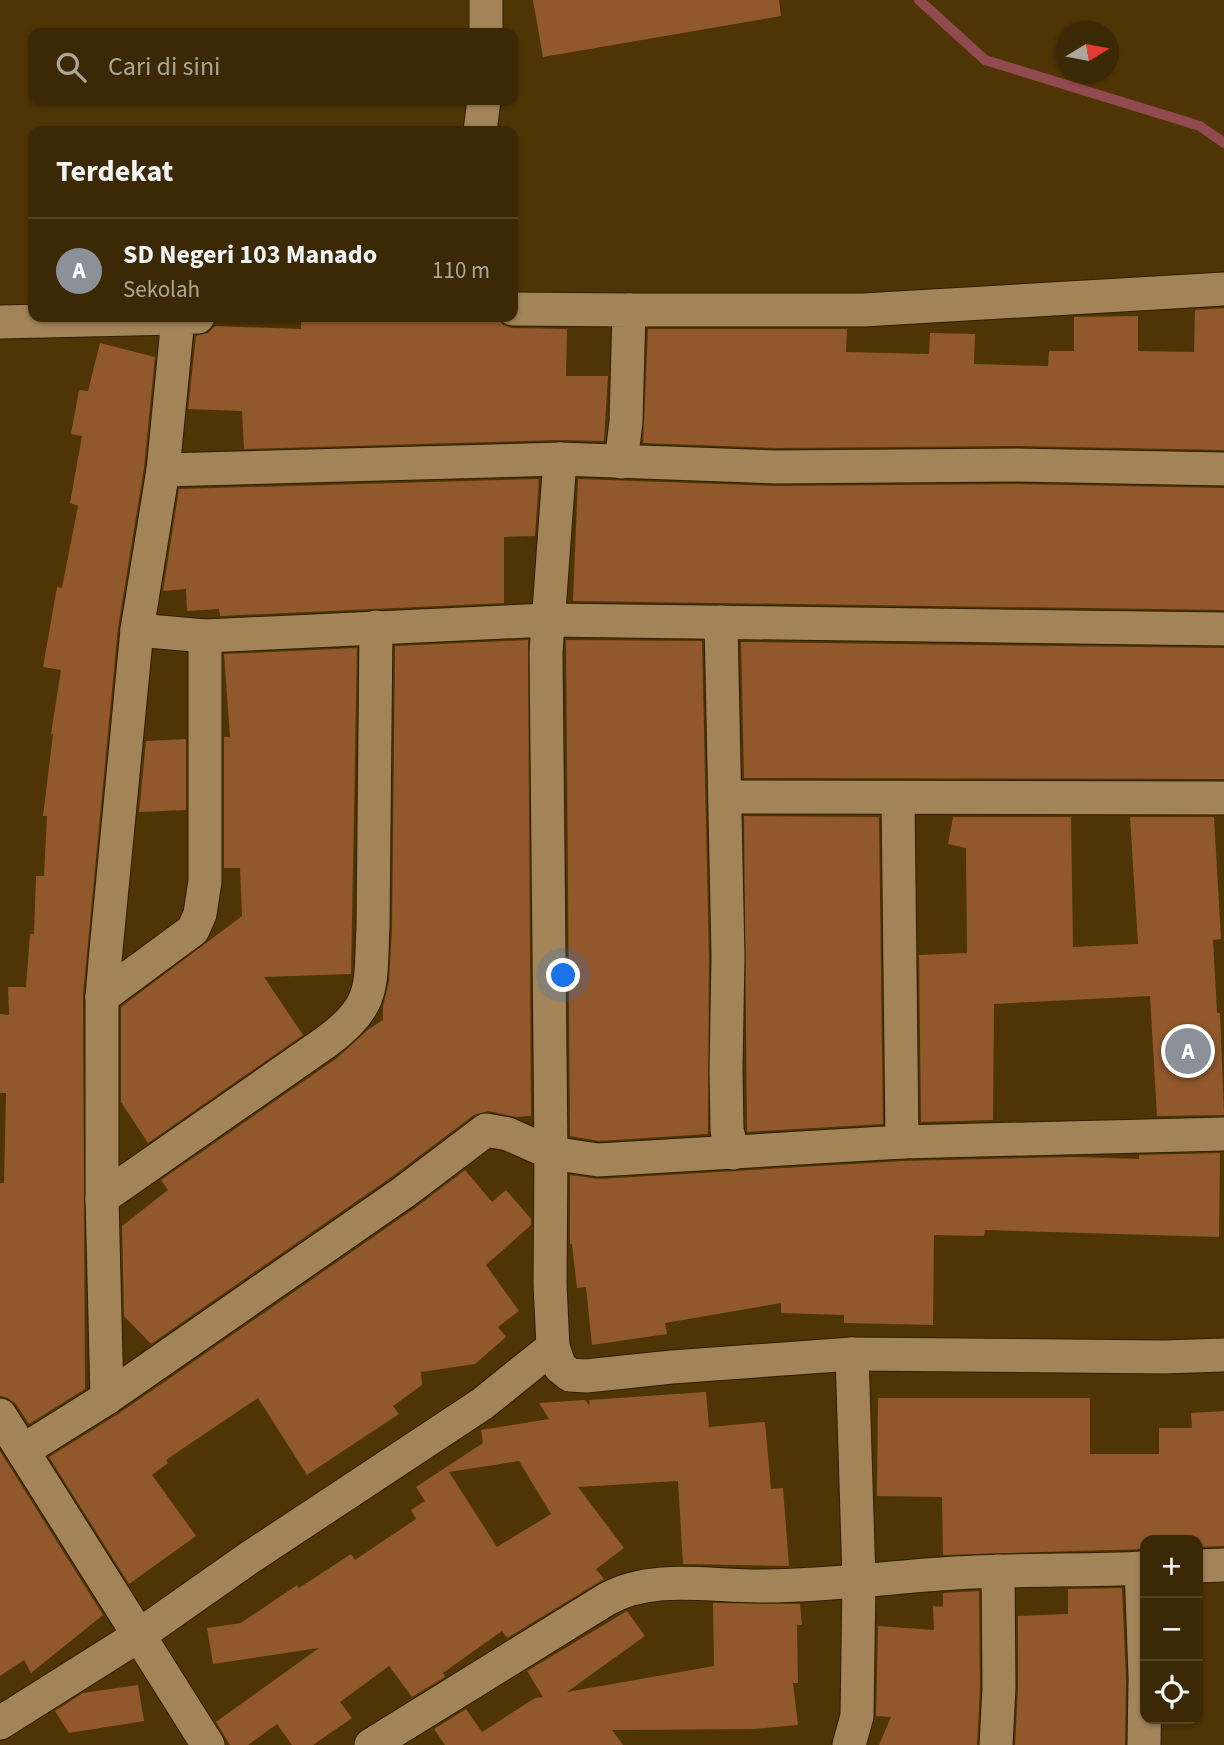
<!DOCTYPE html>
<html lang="id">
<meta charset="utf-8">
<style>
body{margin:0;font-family:"Source Sans 3",sans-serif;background:#463413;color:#f1f3f6}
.controls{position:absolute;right:21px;bottom:21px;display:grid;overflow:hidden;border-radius:14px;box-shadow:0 2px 5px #0004}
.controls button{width:63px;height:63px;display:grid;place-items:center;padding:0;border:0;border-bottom:2px solid #544426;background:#3b2804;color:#f1f3f6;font:35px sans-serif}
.compass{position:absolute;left:1056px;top:21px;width:63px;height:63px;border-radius:50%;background:#3b2804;box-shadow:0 2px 5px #0004;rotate:80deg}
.you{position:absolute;left:564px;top:976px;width:24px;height:24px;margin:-18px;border:5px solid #fff;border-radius:50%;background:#1a73e8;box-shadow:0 0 0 10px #1a73e833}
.badge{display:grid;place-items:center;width:46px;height:46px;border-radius:50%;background:#8c9099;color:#fff;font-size:23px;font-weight:700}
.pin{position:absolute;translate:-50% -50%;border:4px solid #fff;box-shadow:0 2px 7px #0006}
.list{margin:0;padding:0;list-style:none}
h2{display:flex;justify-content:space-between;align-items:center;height:91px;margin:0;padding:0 28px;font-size:30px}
h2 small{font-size:23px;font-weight:400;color:#aca69a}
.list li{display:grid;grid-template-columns:46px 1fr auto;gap:21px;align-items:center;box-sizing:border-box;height:105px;padding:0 28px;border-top:2px solid #544426}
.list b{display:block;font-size:26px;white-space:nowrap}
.list p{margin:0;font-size:23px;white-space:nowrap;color:#aca69a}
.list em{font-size:23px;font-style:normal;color:#aca69a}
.icon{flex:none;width:38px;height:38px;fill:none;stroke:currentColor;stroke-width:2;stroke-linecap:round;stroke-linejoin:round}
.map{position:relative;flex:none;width:1224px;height:1745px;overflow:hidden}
.search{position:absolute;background:#3b2804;box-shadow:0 2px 5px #0004;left:28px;top:28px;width:490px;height:77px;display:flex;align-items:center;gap:18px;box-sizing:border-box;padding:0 24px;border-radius:14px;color:#aca69a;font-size:26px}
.panel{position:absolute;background:#3b2804;box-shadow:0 2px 5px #0004;left:28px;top:126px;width:490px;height:196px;border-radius:14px}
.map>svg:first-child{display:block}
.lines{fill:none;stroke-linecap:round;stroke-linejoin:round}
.stream{stroke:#914a4f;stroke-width:10}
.building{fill:#91582b;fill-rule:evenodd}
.street-casing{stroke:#311e00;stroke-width:35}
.street{stroke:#a28458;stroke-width:33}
</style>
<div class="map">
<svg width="1224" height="1745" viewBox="0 0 1224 1745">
<rect width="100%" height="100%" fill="#4f3505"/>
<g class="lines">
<!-- stream -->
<path class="stream" d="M919 0 985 60 1200 126 1224 143"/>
</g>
<!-- building -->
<g class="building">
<path d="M533 0H779L781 16 543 57Z"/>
<path d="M1224 308V450L1016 446 776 448 643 443 648 329H847L846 352 929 354 930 333 975 334 974 364 1048 366 1049 351H1074V317L1138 316V351L1194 352 1195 310Z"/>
<path d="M301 317H496L503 325 512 328 567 329 566 376H608L604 441 559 440 244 449 242 411 188 409 196 336 208 333 215 326 301 329Z"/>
<path d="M100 343 155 357 144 468 118 628 83 995 85 1389 29 1424 16 1404 8 1398 0 1396V1183H4L6 1093H0V1014L9 1015 8 987H26L30 934H34L36 876H44L47 816H43L53 734H51L61 670 43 667 57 587 62 588 78 506 70 503 82 436 71 434 79 390 88 391Z"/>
<path d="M539 479 535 536 504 537V603L220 616 219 609 187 611 186 589 163 591 179 489Z"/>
<path d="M578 479 776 486 1016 484 1224 488V610L573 601Z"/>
<path d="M528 640 531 1116 516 1117 489 1111 474 1115 393 1176 151 1344 124 1316 122 1226 168 1190 161 1180 337 1058 369 1029 383 1020V1006L389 981 392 928 395 646Z"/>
<path d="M566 640 702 641 709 956 708 1134 599 1141 570 1136Z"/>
<path d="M741 642 1224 648V779L744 778Z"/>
<path d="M357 648 351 974 264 977 303 1035 148 1143 121 1102V1007L242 916 240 868H224V737H230L224 654Z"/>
<path d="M186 739V810L139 812 146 741Z"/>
<path d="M744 816 879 817 883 1124 747 1132Z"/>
<path d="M953 817H1071L1073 947 1138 944 1130 817H1214L1221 939 1213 940 1217 1013H1220L1224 1115 1157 1116 1150 996 994 1004 993 1120 921 1122 919 955 967 953 966 848 948 844Z"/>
<path d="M1220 1153 1219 1237 985 1230 984 1236 934 1235 933 1325 844 1323V1315L781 1313V1303L665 1323 667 1334 592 1345 586 1287 577 1288 572 1244H570V1175L599 1179 903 1161 1074 1157 1139 1159V1155Z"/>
<path d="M465 1170 492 1202 506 1190 531 1219V1225L486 1265 519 1311 498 1327 506 1337 475 1364 421 1372 422 1385 393 1406 399 1414 307 1475 258 1398 166 1460 168 1463 152 1475 196 1536 129 1584 49 1457 118 1414 415 1208Z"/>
<path d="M706 1392 709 1427 765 1422 771 1489 783 1488 789 1566 683 1564 678 1481 578 1487 624 1548 596 1569 604 1579 507 1638 502 1631 443 1673 445 1677 412 1697 389 1666 340 1702 352 1718 313 1745H292L277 1724 248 1745H230L216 1722 319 1648 213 1664 207 1628 241 1623 297 1585 299 1588 351 1554 355 1560 416 1519 411 1510 425 1501 416 1487 483 1443 481 1430 549 1419 539 1403 585 1400 590 1406 589 1400ZM519 1461 551 1514 497 1547 449 1472Z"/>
<path d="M878 1398H1090V1454H1159V1428H1192L1191 1413 1224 1411V1546L1198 1547V1540H1145V1549L943 1555 942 1497 877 1496Z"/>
<path d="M0 1451 103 1615 31 1673 24 1660 0 1676Z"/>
<path d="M1122 1588 1126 1679 1125 1745H1015L1018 1688V1616L1068 1614V1589Z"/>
<path d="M979 1591 980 1688 977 1745H879L891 1717 876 1716 878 1626 934 1630 933 1606 943 1607V1593Z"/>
<path d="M713 1603 800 1604 802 1625H797L798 1683H793L798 1725 754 1729 612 1730 623 1745H445L434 1729 466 1709 482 1732 535 1698 543 1697 527 1671 627 1611 645 1636 567 1692 714 1666Z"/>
<path d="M138 1685 144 1721 69 1733 55 1711 83 1693Z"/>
</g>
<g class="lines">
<!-- street casing -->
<g class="street-casing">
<g id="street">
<path d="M486 33V0"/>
<path d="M480 131 484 100"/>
<path d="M513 309 629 310 626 422 621 462"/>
<path d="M629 310H863L1224 289"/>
<path d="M0 322 178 318"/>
<path d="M163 470 560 459 776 467 1016 465 1224 469"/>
<path d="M721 622 728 956 726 1071 727 1130 733 1153"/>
<path d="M137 630 205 636 548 620 1224 629"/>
<path d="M725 797 1224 798"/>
<path d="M898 798 902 1142"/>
<path d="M102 997 193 930 200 914 205 881V636"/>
<path d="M102 1198 326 1042C377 1005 370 985 373 927L376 627"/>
<path d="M553 1347 560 1367 570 1375 586 1376 672 1367 852 1354 859 1580 857 1716 849 1745"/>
<path d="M852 1354 1164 1357 1224 1355"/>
<path d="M107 1398 102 1198V997L106 950 137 630 163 470 178 318 198 317"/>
<path d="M0 1415 208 1745"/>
<path d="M24 1450 107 1398 404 1192 486 1130 508 1134 551 1153 598 1160 902 1142 1224 1134"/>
<path d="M1198 1566 1224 1565"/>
<path d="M1141 1568 1145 1676"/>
<path d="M0 1723 138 1636 249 1558 482 1404 553 1347 550 1284 551 1153 546 652 560 459"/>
<path d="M371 1745 607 1599C654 1573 713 1587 764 1586 827 1586 891 1577 954 1573 1018 1569 1082 1571 1145 1568"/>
<path d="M996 1745 999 1688 998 1571"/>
<path d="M1144 1745 1145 1682"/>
</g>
</g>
<!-- street -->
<use href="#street" class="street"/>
</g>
</svg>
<div class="controls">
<button>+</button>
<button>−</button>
<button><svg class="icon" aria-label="locate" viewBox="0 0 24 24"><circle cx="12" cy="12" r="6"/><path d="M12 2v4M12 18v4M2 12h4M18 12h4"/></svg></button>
</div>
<svg class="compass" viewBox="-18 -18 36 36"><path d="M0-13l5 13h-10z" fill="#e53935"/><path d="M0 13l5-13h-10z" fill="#aca69a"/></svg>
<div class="you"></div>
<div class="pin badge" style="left:1188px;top:1051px">A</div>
<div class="search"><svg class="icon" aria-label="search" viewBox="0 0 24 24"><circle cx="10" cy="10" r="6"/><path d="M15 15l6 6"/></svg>Cari di sini</div>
<section class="panel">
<h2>Terdekat<small></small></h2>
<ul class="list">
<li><span class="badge">A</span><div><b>SD Negeri 103 Manado</b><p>Sekolah</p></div><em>110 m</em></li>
</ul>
</section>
</div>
